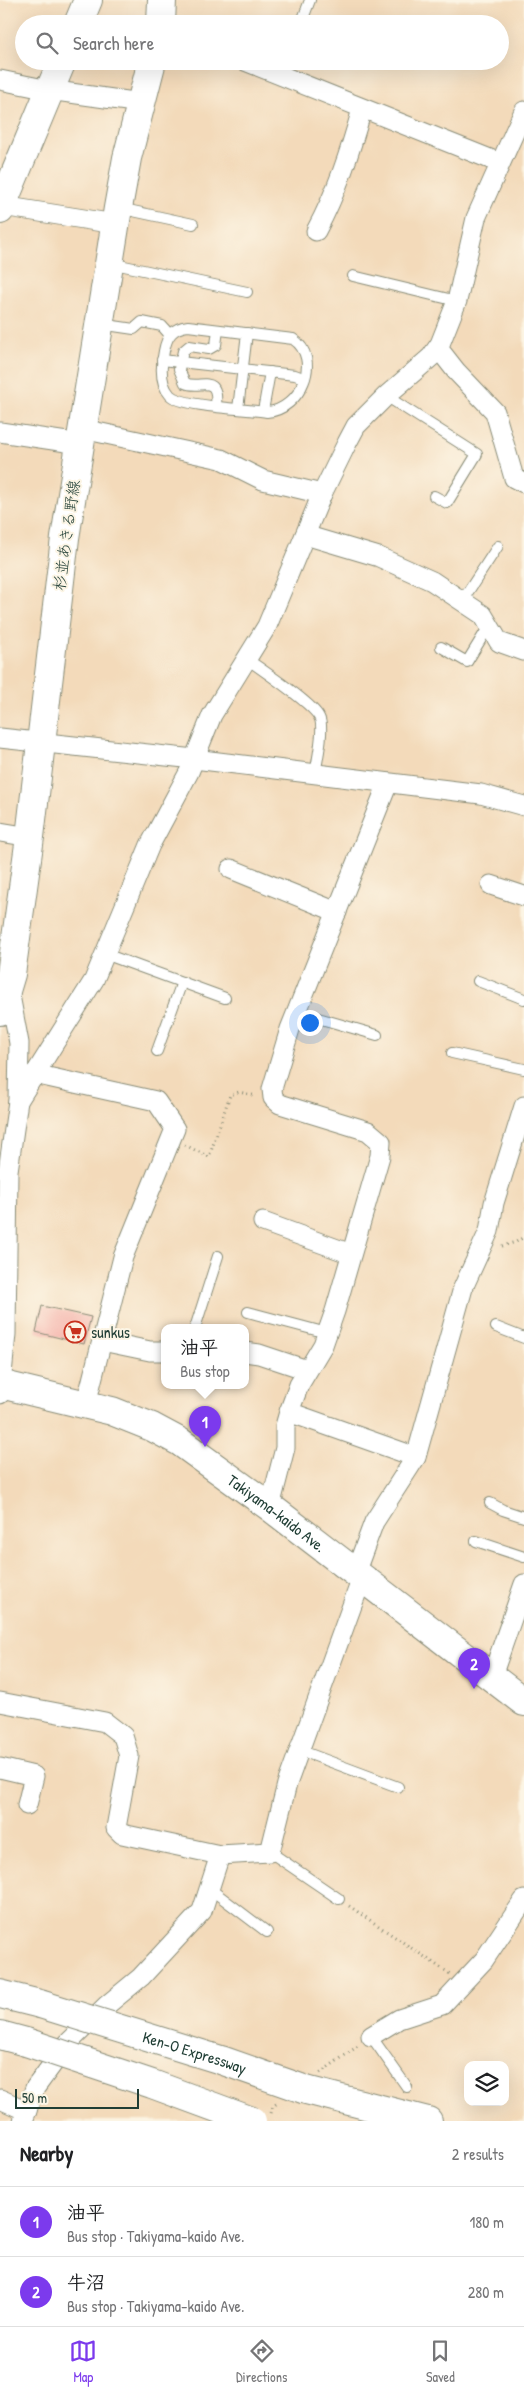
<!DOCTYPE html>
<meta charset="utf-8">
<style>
body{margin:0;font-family:"Patrick Hand","Klee One",sans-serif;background:#f2f2f2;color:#202124}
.controls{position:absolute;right:15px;bottom:15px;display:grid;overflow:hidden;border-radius:10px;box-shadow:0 5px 20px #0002}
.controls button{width:45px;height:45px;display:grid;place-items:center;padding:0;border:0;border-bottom:1px solid #e0e0e0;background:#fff;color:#202124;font:25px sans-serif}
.scale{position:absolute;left:15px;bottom:12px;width:124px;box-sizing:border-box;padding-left:5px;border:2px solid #1f3d34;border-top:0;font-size:14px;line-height:18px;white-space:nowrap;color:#1f3d34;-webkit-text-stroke:4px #fcf5e5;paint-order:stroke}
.you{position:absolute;left:309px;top:1022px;width:18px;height:18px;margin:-12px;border:4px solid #fff;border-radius:50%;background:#1a73e8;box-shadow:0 0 0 8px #1a73e833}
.badge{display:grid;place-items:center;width:32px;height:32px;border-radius:50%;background:#7c3aed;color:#fff;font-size:16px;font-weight:700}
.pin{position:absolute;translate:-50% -41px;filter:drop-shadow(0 1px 2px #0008)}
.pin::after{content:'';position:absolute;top:26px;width:18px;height:15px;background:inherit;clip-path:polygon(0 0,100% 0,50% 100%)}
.popup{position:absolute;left:161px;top:1324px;width:88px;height:65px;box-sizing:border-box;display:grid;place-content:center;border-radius:10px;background:#fff;filter:drop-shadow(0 1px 4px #0005);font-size:16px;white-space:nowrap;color:#757577}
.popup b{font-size:19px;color:#202124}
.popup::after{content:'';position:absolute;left:50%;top:100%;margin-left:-10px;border:10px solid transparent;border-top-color:#fff}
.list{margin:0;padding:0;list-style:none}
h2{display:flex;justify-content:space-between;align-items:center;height:65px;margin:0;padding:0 20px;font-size:21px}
h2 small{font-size:16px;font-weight:400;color:#757577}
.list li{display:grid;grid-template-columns:32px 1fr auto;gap:15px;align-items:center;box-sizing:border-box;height:70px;padding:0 20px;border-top:1px solid #e0e0e0}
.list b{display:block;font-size:19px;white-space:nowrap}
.list p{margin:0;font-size:16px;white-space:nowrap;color:#757577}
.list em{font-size:16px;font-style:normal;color:#757577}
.icon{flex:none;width:28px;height:28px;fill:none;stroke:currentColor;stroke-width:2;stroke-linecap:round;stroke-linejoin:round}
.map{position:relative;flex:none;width:524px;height:2121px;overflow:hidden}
.search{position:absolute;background:#fff;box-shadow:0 5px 20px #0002;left:15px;right:15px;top:15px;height:55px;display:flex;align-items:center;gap:12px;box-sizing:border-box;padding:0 18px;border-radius:28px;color:#757577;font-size:19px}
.sheet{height:205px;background:#fff}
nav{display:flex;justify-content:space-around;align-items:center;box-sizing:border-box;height:70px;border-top:1px solid #e0e0e0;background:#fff;font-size:14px;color:#757577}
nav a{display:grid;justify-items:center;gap:2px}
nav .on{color:#7c3aed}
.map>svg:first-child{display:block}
.building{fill:#f4a9a2}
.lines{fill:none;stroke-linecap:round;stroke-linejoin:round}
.service-casing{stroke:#898c77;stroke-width:12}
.minor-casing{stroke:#898c77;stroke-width:21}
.primary-casing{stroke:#898c77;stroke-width:30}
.trunk-casing{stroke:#898c77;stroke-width:30}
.motorway-casing{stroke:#898c77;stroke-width:30}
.path{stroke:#898c77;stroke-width:3;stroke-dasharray:1 4;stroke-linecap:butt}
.service{stroke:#fff;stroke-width:10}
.minor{stroke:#fff;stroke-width:19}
.primary{stroke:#fff;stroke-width:28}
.trunk{stroke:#fff;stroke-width:28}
.motorway{stroke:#fff;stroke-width:28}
.motorway-bridge-casing{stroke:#898c77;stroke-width:30;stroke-linecap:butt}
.motorway-bridge{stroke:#fff;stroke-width:28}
.labels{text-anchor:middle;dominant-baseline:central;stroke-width:4;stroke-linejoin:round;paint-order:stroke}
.street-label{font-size:16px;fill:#1f3d34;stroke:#fcf5e5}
.poi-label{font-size:16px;fill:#1f3d34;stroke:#fcf5e5;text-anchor:start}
</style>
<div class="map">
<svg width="524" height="2121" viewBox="0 0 524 2121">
<rect width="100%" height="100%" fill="#fcf5e5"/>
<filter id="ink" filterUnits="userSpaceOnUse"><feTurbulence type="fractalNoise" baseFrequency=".02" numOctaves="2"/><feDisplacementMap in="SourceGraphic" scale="10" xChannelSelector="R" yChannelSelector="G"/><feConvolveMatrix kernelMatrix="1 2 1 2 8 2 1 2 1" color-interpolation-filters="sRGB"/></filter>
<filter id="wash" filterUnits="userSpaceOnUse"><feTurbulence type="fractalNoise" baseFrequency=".0096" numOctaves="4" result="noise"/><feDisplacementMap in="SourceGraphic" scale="20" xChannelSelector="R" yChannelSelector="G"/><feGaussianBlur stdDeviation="1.12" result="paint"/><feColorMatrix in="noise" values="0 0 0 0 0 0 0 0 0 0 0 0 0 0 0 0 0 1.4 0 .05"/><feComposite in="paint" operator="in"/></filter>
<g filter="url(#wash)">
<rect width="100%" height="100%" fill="#f3daba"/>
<g id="blocks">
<!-- building -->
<path class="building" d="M42 1306 91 1317 84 1344 36 1332Z"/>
</g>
</g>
<g filter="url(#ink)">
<use href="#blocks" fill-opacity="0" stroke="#898c77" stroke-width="1"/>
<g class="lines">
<!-- service casing -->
<g class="service-casing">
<g id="service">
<path d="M301 24 310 0"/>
<path d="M282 77 287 61"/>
<path d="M119 208 193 224"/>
<path d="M110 263 247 292"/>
<path d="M353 276 457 301"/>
<path d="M100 324 134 329 142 322 162 326 169 334"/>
<path d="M188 326 293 339C323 359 300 410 267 412 248 409 181 407 170 395 159 383 161 365 164 351 167 336 172 328 188 326Z"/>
<path d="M162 360 295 375 303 378"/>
<path d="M386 396 477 454 447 503 434 496"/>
<path d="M216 406C219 372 200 390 185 383L179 369 183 351 189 346 209 349 216 345 218 330"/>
<path d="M238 409 247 333"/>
<path d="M263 411 270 372"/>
<path d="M462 601 498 546"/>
<path d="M441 647 467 662 489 626"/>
<path d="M247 659C262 670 312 703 319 717 325 727 317 762 315 774"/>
<path d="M105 954 225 998"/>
<path d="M478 981 524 999"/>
<path d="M297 1012 377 1035"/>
<path d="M157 1051 182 982"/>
<path d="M452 1053 524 1069"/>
<path d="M248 1312 327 1333"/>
<path d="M496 1327 524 1338"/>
<path d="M195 1328 218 1256"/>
<path d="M490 1503 503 1510 524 1517"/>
<path d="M476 1541 524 1557"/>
<path d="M299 1750 398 1787"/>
<path d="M270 1852 339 1899"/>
<path d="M209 1888 267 1932"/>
<path d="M371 2036 407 2087"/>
</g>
</g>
<!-- minor casing -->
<g class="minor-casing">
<g id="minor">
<path d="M245 61 500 163"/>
<path d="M0 80 49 90 141 103"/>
<path d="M2 206 115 224"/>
<path d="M316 231C337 192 350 152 362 109"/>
<path d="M438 348 456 371 495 412 514 478 524 483"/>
<path d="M83 429 221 459 263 480 322 494"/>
<path d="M0 432 80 444"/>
<path d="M305 535 379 557 432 581 483 615 499 642 524 651"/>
<path d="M0 738 194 759 481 794 524 806"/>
<path d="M0 832 30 837"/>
<path d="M231 869 337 912"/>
<path d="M491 885 524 896"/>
<path d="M34 1074 156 1101 175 1129 123 1257 86 1404"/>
<path d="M18 1101 94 980 150 845 189 772 212 715 267 626 322 494 347 443 356 426 386 396 431 357 440 344 457 301 476 218 524 111"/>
<path d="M263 1222 351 1254"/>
<path d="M102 1341 150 1351H165"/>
<path d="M245 1352 259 1354 307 1370"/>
<path d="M0 1394 6 1334 8 1171 18 1101 19 1043 9 990"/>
<path d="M289 1412 416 1457"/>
<path d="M270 1507 285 1448V1426L289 1412 299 1385 323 1345 335 1311 380 1156 381 1142 368 1131 280 1104 273 1098 272 1089 290 1029 388 783"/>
<path d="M355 1573 374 1522 416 1457 463 1288 489 1231 494 1203 524 1106"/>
<path d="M492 1676 524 1584"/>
<path d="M0 1702 105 1722 123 1736 129 1756 116 1828 122 1834 220 1855 270 1852 287 1784 362 1578"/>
<path d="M0 1768 34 1776 27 1805"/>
<path d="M371 2036 399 2019 442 2005 484 1960 524 1900"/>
<path d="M0 2099 27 2111"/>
<path d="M23 2121 35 2088 68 2043 107 2005 141 1977 202 1911 220 1855"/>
</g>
</g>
<!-- primary casing -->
<g class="primary-casing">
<g id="primary">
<path d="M78 24 88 0"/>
<path d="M161 24 162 0"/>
<path d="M0 210 62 61"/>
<path d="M0 1011 11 974 30 837 65 538 118 208 127 158 152 61"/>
</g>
</g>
<!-- trunk casing -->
<g class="trunk-casing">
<g id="trunk">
<path id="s1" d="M0 1384 112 1411 152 1427 180 1442 270 1507 524 1702"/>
</g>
</g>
<!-- motorway casing -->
<g class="motorway-casing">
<g id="motorway">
<path d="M0 1994 40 2004"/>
<path d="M0 2035 26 2042"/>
<path d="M306 2090 428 2121"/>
</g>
</g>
<!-- path -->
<g class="path">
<path d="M185 1145 209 1157 230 1095 239 1092 256 1096"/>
<path d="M502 1246 516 1242 524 1237"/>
<path d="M349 1906 450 1974"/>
<path d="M320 2073 358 2046"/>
<path d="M271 2113 273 2106 279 2102"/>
</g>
<!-- service -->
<use href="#service" class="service"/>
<!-- minor -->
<use href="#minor" class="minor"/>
<!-- primary -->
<use href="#primary" class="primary"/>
<!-- trunk -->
<use href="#trunk" class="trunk"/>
<!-- motorway -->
<use href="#motorway" class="motorway"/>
<!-- motorway-bridge casing -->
<g class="motorway-bridge-casing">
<g id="motorway-bridge">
<path id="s2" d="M40 2004 221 2060 306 2090"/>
<path d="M26 2042 152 2084 252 2121"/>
</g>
</g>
<!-- motorway-bridge -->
<use href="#motorway-bridge" class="motorway-bridge"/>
</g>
</g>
<!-- icons -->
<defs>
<g id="supermarket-ring" transform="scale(1.125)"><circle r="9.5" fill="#fcf5e5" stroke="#c8321e" stroke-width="1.5"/><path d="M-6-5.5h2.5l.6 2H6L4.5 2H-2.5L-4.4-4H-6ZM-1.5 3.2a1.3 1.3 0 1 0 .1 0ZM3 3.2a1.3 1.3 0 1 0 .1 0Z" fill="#c8321e"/></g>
</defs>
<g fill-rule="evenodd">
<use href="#supermarket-ring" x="75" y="1332"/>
</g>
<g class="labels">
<!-- street labels -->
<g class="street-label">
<text transform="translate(66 535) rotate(-82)">杉並あきる野線</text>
<text stroke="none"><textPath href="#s1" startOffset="310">Takiyama-kaido Ave.</textPath></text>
<text stroke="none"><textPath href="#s2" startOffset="162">Ken-O Expressway</textPath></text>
</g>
<!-- poi labels -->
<g class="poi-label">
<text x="91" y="1332">sunkus</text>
</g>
</g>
</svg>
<div class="controls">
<button><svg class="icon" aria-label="layers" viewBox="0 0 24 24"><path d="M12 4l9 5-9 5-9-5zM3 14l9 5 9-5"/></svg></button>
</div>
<div class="scale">50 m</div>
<div class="you"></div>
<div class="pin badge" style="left:205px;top:1447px">1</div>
<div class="popup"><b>油平</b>Bus stop</div>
<div class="pin badge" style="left:474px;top:1689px">2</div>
<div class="search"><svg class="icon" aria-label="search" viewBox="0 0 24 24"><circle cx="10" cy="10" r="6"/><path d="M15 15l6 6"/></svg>Search here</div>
</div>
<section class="sheet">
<h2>Nearby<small>2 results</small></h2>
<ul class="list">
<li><span class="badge">1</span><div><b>油平</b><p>Bus stop · Takiyama-kaido Ave.</p></div><em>180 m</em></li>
<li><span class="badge">2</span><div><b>牛沼</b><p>Bus stop · Takiyama-kaido Ave.</p></div><em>280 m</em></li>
</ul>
</section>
<nav>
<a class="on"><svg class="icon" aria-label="map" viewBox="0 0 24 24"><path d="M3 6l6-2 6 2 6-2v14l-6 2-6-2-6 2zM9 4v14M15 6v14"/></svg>Map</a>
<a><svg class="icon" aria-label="directions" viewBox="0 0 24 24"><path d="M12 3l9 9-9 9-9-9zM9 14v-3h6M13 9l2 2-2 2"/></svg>Directions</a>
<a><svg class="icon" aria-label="saved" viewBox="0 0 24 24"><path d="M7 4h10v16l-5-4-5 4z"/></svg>Saved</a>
</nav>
